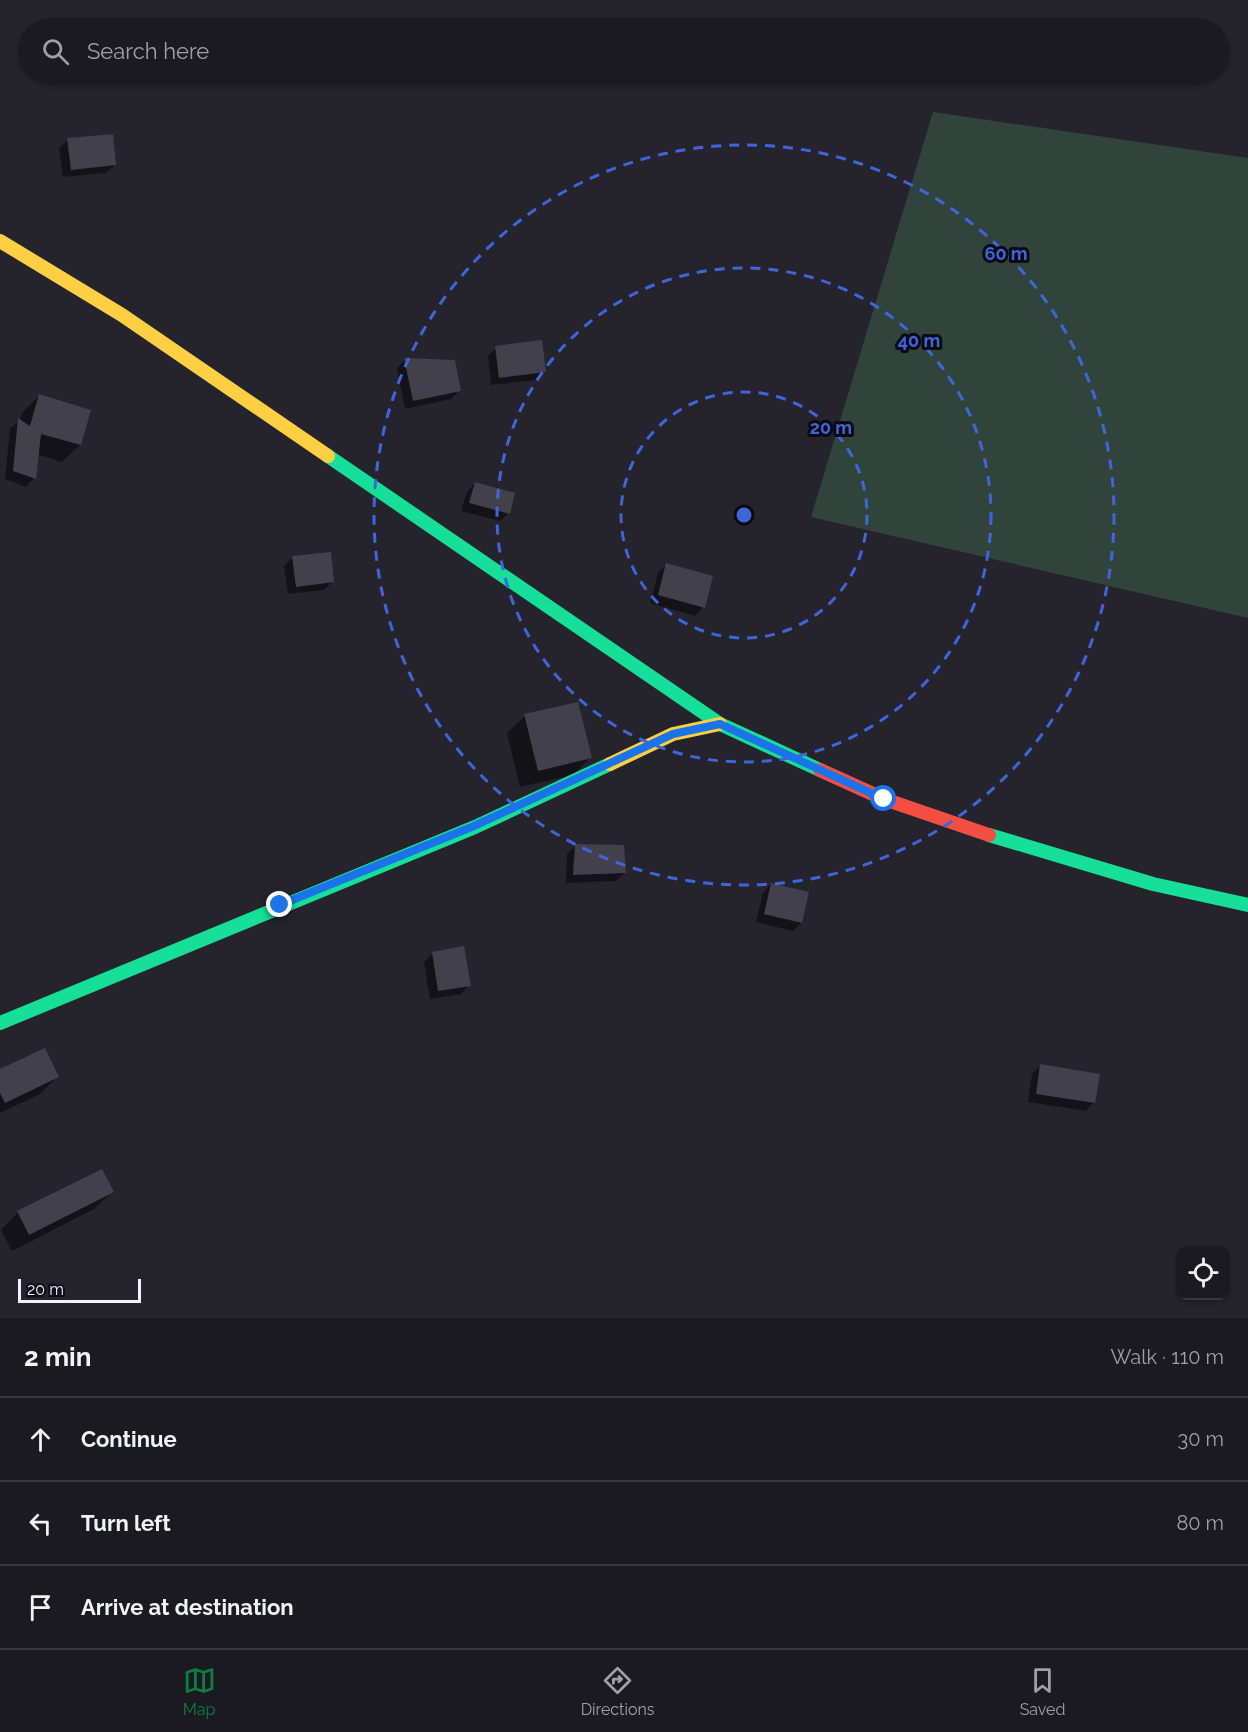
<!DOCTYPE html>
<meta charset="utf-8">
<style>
body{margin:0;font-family:Raleway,sans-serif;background:#29272e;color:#f1f3f6}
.controls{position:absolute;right:18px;bottom:18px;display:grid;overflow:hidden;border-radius:12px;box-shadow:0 2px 4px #0004}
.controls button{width:54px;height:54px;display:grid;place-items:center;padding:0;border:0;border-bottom:2px solid #3a383f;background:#1c1a21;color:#f1f3f6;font:30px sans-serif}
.scale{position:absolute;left:18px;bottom:15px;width:123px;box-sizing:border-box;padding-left:6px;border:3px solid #f2f1fc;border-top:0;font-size:16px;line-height:21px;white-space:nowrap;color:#f2f1fc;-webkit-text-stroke:4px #0b0a12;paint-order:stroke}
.stop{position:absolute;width:18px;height:18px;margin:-14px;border:4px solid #1a73e8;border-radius:50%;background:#fff}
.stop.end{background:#1a73e8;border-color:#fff;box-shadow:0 2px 6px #0008}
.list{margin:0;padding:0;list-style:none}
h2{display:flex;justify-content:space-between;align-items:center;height:78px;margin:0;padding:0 24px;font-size:26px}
h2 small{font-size:20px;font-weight:400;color:#a0a1a5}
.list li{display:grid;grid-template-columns:39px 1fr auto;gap:18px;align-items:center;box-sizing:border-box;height:84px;padding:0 24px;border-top:2px solid #3a383f}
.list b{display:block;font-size:22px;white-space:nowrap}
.list em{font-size:20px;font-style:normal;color:#a0a1a5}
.icon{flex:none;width:33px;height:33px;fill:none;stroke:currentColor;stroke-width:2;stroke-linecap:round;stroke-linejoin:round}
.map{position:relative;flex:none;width:1248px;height:1318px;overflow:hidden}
.search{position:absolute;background:#1c1a21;box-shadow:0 2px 4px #0004;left:18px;right:18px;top:18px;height:66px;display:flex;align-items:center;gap:15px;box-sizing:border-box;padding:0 21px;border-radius:33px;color:#a0a1a5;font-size:22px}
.sheet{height:330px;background:#1c1a21}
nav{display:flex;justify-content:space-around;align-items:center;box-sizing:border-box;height:84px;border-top:2px solid #3a383f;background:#1c1a21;font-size:16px;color:#a0a1a5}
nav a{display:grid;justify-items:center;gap:3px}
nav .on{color:#0b8043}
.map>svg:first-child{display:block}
.green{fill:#31443b}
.shadow{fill:#0007}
.building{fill:#42404a}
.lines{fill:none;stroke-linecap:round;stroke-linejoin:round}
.fast{stroke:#16e098;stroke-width:14}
.slow{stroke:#ffcf43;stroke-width:14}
.jam{stroke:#f24e42;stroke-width:14}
.route{stroke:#1a73e8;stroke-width:8}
.ring{fill:none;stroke:#3d66dd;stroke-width:3;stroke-dasharray:10 8}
.centre{fill:#3d66dd;stroke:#0b0a12;stroke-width:3}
.ring-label{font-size:18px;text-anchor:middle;font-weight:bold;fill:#3d66dd;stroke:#0b0a12;stroke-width:6;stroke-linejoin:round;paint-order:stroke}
</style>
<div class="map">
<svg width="1248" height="1318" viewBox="0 0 1248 1318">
<rect width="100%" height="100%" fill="#25232c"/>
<!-- green -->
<path class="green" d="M933 112 1248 158V618L811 517Z"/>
<!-- shadow -->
<g class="shadow">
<path d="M68 140 115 165 106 173 63 177 59 148Z"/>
<path d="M496 348 545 371 536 380 491 385 488 356Z"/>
<path d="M405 360 460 390 451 399 405 409 397 368Z"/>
<path d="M39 396 80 445 62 462 37 454 34 478 26 487 5 479 10 428 20 421 22 413Z"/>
<path d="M475 483 509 513 500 521 461 511 467 492Z"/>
<path d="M293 557 333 581 324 590 288 594 284 566Z"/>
<path d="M667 564 703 607 695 616 650 603 658 573Z"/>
<path d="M525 716 590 758 573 775 520 787 507 733Z"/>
<path d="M575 846 625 873 616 881 566 883 567 854Z"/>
<path d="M771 884 801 923 793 931 756 922 763 893Z"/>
<path d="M432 954 469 985 461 994 430 999 424 962Z"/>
<path d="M1041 1065 1094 1102 1086 1111 1028 1102 1032 1074Z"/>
<path d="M0 1071 57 1077 40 1094 0 1113Z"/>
<path d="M112 1192 94 1209 12 1251 1 1230 18 1212Z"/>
</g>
<!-- building -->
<g class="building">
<path d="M113 134 116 165 71 170 67 138Z"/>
<path d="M542 340 546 372 499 378 495 346Z"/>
<path d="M404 358 455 360 461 391 413 401Z"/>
<path d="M39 394 91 410 81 445 41 434 36 479 13 471 18 418 30 426Z"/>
<path d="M475 482 515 493 510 514 469 503Z"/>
<path d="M331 552 334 582 296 587 292 556Z"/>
<path d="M666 563 713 576 705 608 658 595Z"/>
<path d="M578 702 592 758 538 771 524 714Z"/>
<path d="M575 844 624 845 626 873 573 875Z"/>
<path d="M771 883 809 892 802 923 764 914Z"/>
<path d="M464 946 471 986 438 991 432 952Z"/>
<path d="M45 1048 59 1077 5 1103 0 1093V1069Z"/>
<path d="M1040 1064 1100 1074 1095 1103 1036 1094Z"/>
<path d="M102 1169 114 1192 29 1235 17 1211Z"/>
</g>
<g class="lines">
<!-- fast -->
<g class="fast">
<path d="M328 456 720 724 820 770"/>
<path d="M989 835 1153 884 1248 905"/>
<path d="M0 1023 475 827 610 764"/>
</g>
<!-- slow -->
<g class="slow">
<path d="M0 241 122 315 328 456"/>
<path d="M610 764 673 734 720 724"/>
</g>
<!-- jam -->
<path class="jam" d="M820 770 884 799 989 835"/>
</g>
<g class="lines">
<!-- route -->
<path class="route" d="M280 905 474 826 673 734 720 724 884 799"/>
</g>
<!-- distance rings -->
<g class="ring">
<circle cx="744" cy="515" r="123"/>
<circle cx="744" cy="515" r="247"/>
<circle cx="744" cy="515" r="370"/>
</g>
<circle cx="744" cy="515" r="9" class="centre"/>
<g class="ring-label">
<text x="1006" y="260">60 m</text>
<text x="919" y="347">40 m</text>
<text x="831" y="434">20 m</text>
</g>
</svg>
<div class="controls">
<button><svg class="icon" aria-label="locate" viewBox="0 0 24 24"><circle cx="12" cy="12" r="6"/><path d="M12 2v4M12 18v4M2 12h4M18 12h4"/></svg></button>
</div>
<div class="scale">20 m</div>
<div class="stop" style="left:884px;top:799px"></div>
<div class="stop end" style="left:280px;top:905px"></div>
<div class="search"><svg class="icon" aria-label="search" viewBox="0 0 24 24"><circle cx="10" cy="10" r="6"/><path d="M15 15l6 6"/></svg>Search here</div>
</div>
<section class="sheet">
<h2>2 min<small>Walk · 110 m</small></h2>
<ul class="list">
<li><svg class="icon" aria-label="ahead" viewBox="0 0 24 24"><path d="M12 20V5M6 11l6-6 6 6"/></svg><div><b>Continue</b></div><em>30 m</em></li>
<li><svg class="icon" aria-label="left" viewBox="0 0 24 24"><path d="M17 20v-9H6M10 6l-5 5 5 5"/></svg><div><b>Turn left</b></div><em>80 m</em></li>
<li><svg class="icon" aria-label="arrive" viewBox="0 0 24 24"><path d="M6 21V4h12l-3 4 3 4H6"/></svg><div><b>Arrive at destination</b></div></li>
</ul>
</section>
<nav>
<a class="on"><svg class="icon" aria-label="map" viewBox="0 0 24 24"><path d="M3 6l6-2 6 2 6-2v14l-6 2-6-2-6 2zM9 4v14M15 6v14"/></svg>Map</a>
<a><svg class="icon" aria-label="directions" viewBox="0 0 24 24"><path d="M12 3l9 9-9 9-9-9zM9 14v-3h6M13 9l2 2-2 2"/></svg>Directions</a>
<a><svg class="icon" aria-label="saved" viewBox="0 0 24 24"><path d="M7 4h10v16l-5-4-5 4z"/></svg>Saved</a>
</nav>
